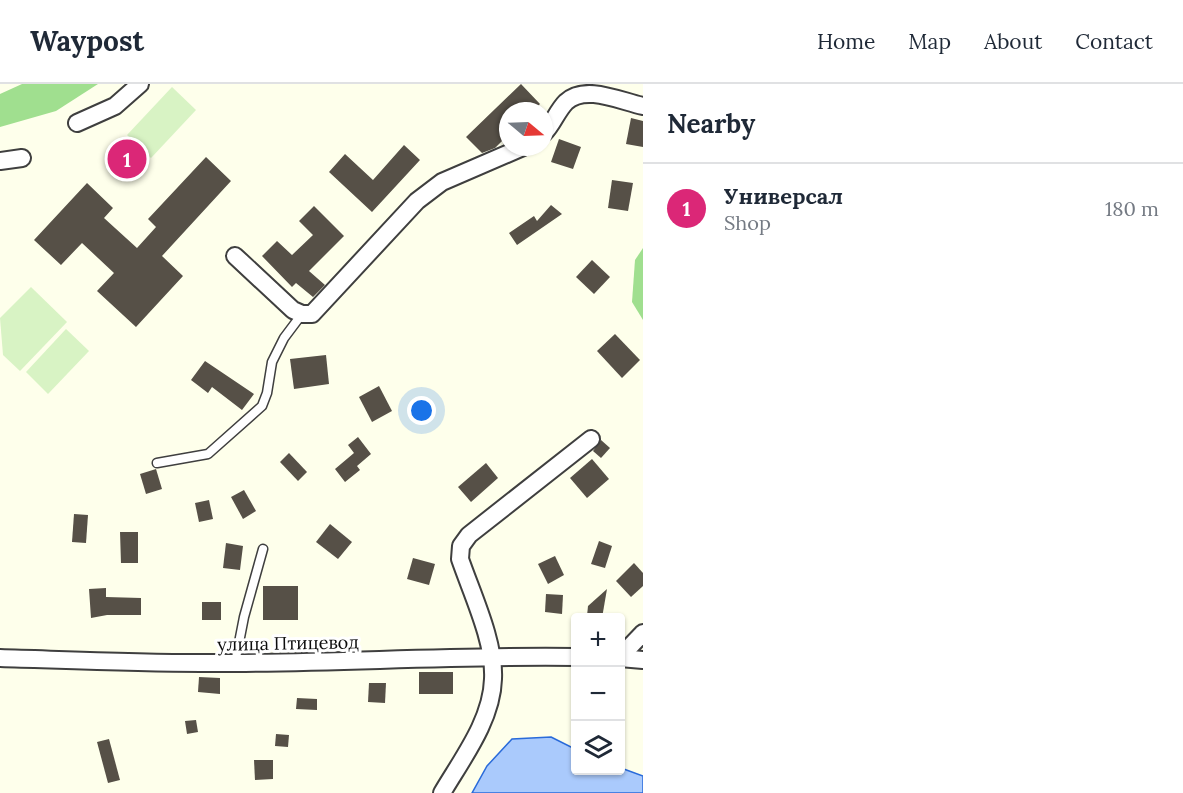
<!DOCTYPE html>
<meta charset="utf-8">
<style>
body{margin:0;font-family:Lora,serif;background:#f2f2f3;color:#1f2937}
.controls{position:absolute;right:18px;bottom:18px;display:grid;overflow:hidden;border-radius:6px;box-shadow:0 2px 4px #0004}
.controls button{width:54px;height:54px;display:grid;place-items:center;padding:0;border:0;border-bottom:2px solid #e0e1e3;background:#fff;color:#1f2937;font:30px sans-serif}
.compass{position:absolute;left:499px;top:18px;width:54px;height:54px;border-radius:50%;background:#fff;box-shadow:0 2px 4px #0004;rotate:109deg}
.you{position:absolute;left:422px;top:327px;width:21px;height:21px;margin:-15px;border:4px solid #fff;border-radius:50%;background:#1a73e8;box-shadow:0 0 0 9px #1a73e833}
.badge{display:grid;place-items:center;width:39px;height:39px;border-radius:50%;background:#db2777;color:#fff;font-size:20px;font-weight:700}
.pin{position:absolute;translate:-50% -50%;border:3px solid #fff;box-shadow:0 2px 6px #0006}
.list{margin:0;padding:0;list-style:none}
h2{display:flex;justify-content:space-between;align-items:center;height:78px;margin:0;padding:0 24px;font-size:26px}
h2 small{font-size:20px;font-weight:400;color:#747a83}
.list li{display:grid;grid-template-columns:39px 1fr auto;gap:18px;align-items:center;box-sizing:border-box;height:90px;padding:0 24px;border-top:2px solid #e0e1e3}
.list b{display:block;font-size:22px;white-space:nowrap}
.list p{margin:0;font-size:20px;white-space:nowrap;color:#747a83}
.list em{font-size:20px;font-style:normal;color:#747a83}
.icon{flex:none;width:33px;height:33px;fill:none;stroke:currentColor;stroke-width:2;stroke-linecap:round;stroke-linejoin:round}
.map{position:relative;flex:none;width:643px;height:709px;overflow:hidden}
header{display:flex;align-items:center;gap:36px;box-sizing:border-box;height:84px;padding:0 30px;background:#fff;border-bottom:2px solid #e0e1e3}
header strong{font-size:28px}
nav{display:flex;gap:33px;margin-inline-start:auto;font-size:21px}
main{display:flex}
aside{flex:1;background:#fff}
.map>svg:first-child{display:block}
.forest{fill:#a0df8f}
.pitch{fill:#d8f3c4}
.water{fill:#aacafc;stroke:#2a6bda;stroke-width:1.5}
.building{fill:#565047}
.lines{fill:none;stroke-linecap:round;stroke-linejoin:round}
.service-casing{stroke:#3f3f3f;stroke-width:11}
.minor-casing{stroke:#3f3f3f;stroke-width:20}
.service{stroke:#fff;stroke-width:8}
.minor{stroke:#fff;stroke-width:16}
.labels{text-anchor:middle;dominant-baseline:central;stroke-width:6;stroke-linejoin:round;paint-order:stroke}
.street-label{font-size:18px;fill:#0c0c0c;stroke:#fff}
</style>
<header>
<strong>Waypost</strong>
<nav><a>Home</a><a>Map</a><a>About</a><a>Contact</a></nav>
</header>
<main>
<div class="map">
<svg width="643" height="709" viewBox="0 0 643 709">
<rect width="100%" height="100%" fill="#feffeb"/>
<!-- forest -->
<g class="forest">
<path d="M22 0H98L56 27 0 43V10Z"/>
<path d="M643 164V236L632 218 635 176Z"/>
</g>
<!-- pitch -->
<g class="pitch">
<path d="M172 3 196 26 151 74 127 51Z"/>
<path d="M31 203 67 238 20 287 3 271 0 234Z"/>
<path d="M66 245 89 267 48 310 26 288Z"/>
</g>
<!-- water -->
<path class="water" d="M551 653 575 665 576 686H620L621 684 643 692V709H472L487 682 512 655Z"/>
<!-- building -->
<g class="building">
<path d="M521 0 540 20 533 27H508V51L495 64 482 69 466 53Z"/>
<path d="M631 34 643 37V63L626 60Z"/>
<path d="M559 55 581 63 573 85 551 78Z"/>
<path d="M404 61 420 76 372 128 329 88 345 70 373 96Z"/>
<path d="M206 73 231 97 162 172 183 192 136 243 97 207 114 189 82 159 61 181 34 156 87 99 113 124 104 134 137 164 156 143 148 135Z"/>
<path d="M612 96 633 99 628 127 608 124Z"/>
<path d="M551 121 562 130 517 161 509 149 534 132 537 137Z"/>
<path d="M314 122 344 152 309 187 325 201 313 213 296 199 292 203 262 172 277 157 292 171 313 151 299 137Z"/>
<path d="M592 176 610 193 594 210 576 193Z"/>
<path d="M615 250 640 276 622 294 597 267Z"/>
<path d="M326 271 329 300 294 305 290 275Z"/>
<path d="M205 277 254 310 242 326 212 303 208 309 191 296Z"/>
<path d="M379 302 392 327 372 338 359 313Z"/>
<path d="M358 353 371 370 357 382 360 386 345 398 335 385 354 369 348 361Z"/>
<path d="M601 356 610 364 601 374 593 367Z"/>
<path d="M289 369 307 388 298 397 280 378Z"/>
<path d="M592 375 609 395 587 414 570 394Z"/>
<path d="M486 379 498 394 471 418 458 403Z"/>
<path d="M156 385 162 405 146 410 140 390Z"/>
<path d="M244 406 256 427 243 435 231 413Z"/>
<path d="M209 416 213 435 199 438 195 419Z"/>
<path d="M74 430 88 431 86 459 72 458Z"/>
<path d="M330 440 352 458 338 475 316 458Z"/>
<path d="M120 448H138V479H121Z"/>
<path d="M599 457 612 462 605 484 591 480Z"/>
<path d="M226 459 243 462 240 486 223 484Z"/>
<path d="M555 472 564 491 548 500 538 480Z"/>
<path d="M413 474 435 480 429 501 407 495Z"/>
<path d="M634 479 643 489V502L631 513 616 497Z"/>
<rect x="263" y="502" width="35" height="34"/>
<path d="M106 504V513L141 514V531H107L91 534 89 505Z"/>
<path d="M607 505 602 534 587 532 588 522Z"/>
<path d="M546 510 563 511 562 530 545 528Z"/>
<rect x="202" y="518" width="19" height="18"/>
<rect x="419" y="588" width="34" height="22"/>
<path d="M199 593 220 594V610L198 608Z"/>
<path d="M369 599H386L385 619 368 618Z"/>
<path d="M297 614 317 615V626L296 625Z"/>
<path d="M196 636 198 648 187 650 185 637Z"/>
<path d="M276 650 289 651 288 663 275 662Z"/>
<path d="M109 655 120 696 108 699 97 658Z"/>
<path d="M254 676H273V695L255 696Z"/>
</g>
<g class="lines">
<!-- service casing -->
<g class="service-casing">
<g id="service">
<path d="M157 379 208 370 262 322 267 309 272 278 284 254 302 230"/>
<path d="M235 579 244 533 263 465"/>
</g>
</g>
<!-- minor casing -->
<g class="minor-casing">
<g id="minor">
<path d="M77 39 115 22 140 0"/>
<path d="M544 49C553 40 557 27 566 18 585 0 620 17 643 22"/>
<path d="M0 77 22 74"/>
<path d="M235 172 293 226 302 230H312L417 117 442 98 523 63"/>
<path d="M620 573 643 549"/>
<path d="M0 574C67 576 134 579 201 579 326 580 451 571 576 573"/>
<path d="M620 574 643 576"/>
<path d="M442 709C462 675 492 636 493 595 495 558 472 510 460 475L461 462 469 451 591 355"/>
</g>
</g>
<!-- service -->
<use href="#service" class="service"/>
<!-- minor -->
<use href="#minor" class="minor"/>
</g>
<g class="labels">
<!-- street labels -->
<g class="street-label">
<text transform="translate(288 559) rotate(-1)">улица Птицевод</text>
</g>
</g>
</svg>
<div class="controls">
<button>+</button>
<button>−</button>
<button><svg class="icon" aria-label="layers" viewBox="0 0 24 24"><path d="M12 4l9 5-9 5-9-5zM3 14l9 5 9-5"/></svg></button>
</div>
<svg class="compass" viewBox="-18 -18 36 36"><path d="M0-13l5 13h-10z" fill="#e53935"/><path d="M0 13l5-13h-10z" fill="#747a83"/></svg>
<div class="you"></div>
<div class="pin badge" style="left:127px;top:75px">1</div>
</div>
<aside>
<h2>Nearby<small></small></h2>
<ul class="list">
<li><span class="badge">1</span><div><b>Универсал</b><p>Shop</p></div><em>180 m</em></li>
</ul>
</aside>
</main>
